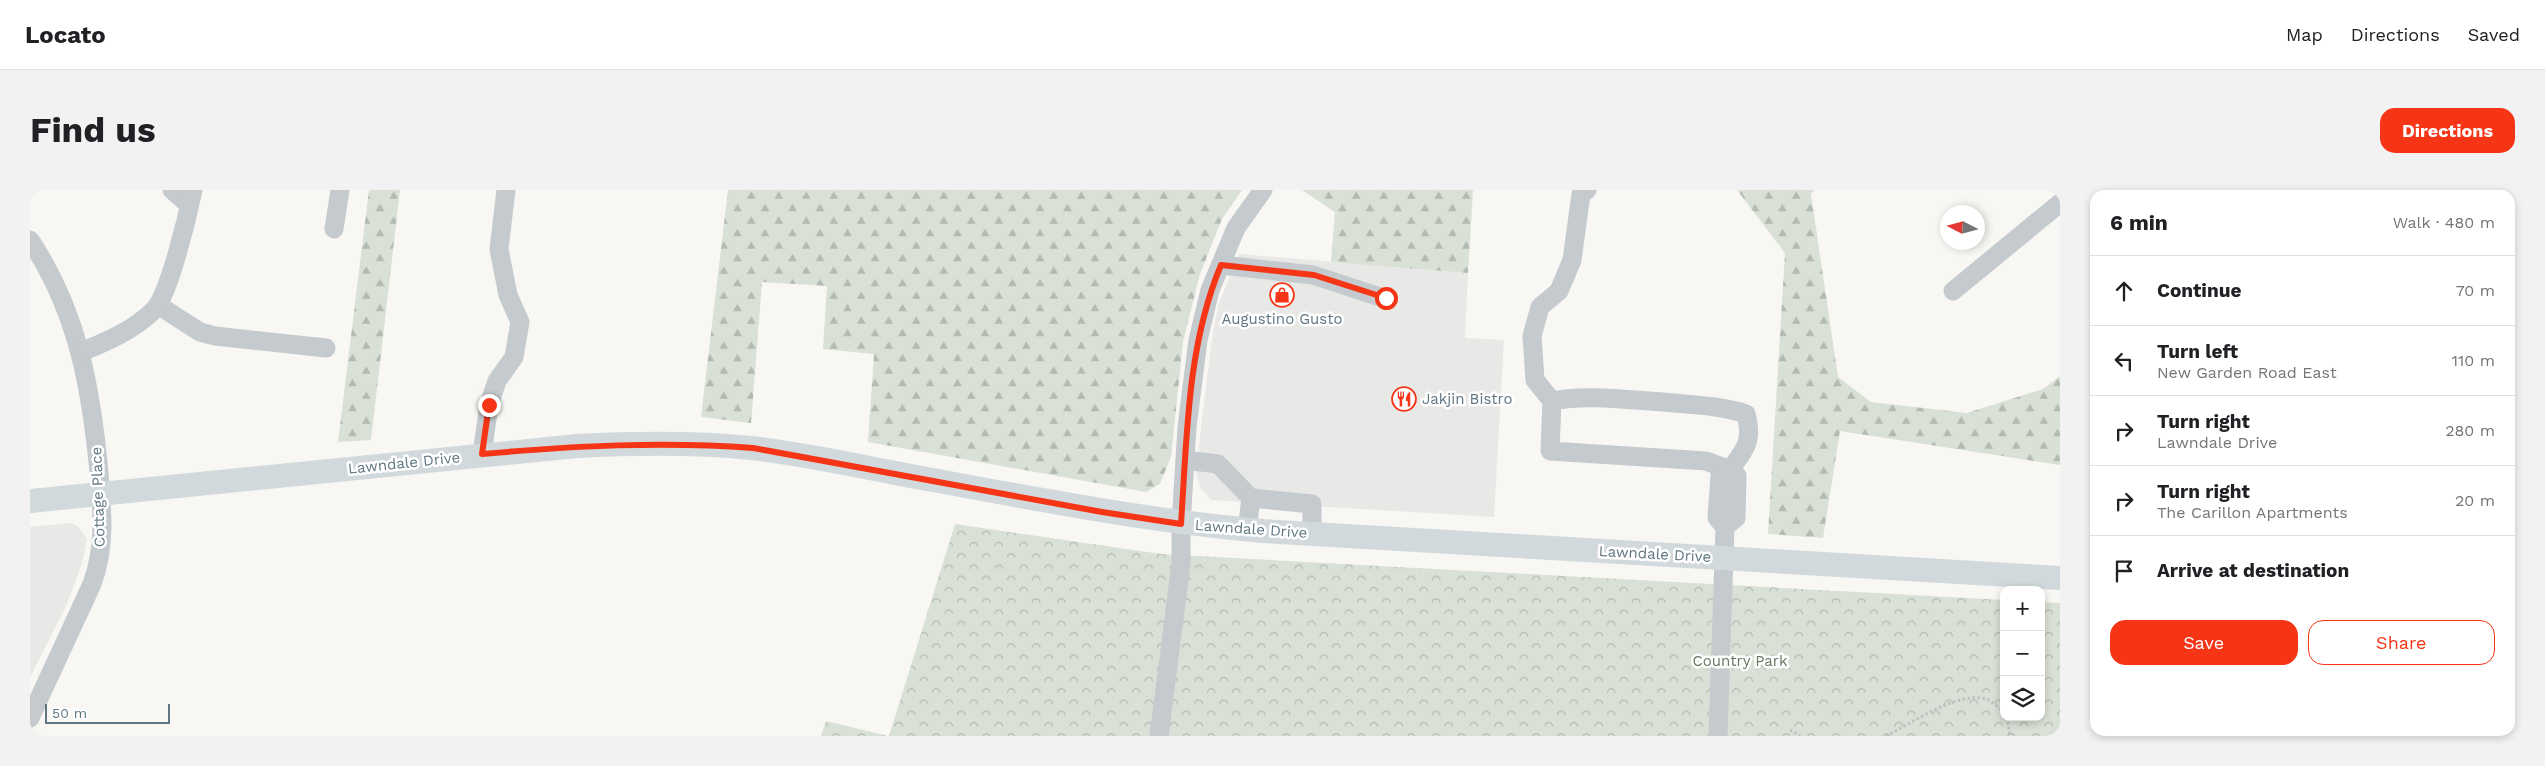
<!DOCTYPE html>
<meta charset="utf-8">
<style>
body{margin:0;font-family:"Work Sans",sans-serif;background:#f2f2f2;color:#202124}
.controls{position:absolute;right:15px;bottom:15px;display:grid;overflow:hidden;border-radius:10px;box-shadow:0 2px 8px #0003}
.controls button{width:45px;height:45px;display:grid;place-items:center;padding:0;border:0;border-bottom:1px solid #e0e0e0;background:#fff;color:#202124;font:25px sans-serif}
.compass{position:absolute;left:1910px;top:15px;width:45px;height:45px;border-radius:50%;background:#fff;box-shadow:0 2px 8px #0003;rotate:276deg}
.scale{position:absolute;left:15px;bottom:12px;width:125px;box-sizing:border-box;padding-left:5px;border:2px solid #5f7682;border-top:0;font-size:14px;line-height:18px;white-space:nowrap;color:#5f7682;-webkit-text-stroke:4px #fff;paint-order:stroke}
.stop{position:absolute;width:15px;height:15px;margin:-11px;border:4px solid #f63416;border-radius:50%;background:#fff}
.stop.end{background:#f63416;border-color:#fff;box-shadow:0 1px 5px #0008}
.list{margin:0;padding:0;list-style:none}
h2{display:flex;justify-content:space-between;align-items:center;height:65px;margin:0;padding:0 20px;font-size:21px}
h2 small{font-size:16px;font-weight:400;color:#757577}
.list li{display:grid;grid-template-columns:32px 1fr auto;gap:15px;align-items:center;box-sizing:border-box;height:70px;padding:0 20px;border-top:1px solid #e0e0e0}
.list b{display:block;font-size:19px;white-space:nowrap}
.list p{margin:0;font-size:16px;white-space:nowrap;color:#757577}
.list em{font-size:16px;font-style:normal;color:#757577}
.actions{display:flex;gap:10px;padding:15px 20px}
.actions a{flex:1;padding:11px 0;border:1px solid #f63416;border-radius:15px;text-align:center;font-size:18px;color:#f63416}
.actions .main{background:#f63416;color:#fff}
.icon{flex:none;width:28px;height:28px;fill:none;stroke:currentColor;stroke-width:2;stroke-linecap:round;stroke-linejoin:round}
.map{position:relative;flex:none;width:2030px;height:546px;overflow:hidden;border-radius:15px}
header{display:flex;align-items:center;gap:30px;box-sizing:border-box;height:70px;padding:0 25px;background:#fff;border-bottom:1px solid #e0e0e0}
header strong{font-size:24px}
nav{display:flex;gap:28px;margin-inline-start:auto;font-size:18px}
.intro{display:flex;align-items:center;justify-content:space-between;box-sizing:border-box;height:120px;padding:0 30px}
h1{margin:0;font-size:35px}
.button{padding:12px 22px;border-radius:15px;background:#f63416;color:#fff;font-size:18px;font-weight:700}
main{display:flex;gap:30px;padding:0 30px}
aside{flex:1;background:#fff;border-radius:15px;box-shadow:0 2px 8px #0003}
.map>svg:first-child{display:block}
.built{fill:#e8e9e7}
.forest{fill:url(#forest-firs)}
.park{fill:url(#park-crowns)}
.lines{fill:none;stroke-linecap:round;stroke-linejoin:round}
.path{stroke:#bec2c3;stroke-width:3;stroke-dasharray:2.5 2.5;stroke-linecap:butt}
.minor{stroke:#c4cacd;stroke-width:19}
.major{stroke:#d2d9dc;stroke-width:24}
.route{stroke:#f63416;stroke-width:6}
.labels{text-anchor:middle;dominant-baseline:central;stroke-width:5;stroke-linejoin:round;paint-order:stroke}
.poi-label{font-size:15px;fill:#5f7682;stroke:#fff}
.street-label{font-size:15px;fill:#5f7682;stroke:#fff}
.park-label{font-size:15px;fill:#667a5f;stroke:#fff}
</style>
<header>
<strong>Locato</strong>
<nav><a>Map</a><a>Directions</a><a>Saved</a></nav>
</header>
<div class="intro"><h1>Find us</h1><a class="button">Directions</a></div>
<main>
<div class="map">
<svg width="2030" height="546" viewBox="0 0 2030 546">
<defs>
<pattern id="forest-firs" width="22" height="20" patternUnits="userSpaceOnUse" patternTransform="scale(1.25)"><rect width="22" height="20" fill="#d9e0d5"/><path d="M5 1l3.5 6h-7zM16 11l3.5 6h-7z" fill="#b3bab2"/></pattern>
<pattern id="park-crowns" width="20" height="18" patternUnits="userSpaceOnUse" patternTransform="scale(1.25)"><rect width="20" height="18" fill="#d9e0d5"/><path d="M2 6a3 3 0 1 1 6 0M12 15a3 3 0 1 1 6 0" fill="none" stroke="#b3bab2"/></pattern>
</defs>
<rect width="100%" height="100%" fill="#f8f7f4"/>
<!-- built -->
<g class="built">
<path d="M1209 64 1438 83 1435 148 1474 150 1464 327 1181 310 1171 299 1166 283 1173 220 1183 141 1189 113Z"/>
<path d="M40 333 48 336 57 349 52 373 37 414 0 487V337Z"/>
</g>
<!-- forest -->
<g class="forest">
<path d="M339 0H370L341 250 308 252Z"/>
<path d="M698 0H1212L1192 29 1170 84 1153 152 1141 267 1130 294 1116 302 838 252 844 164 793 159 797 96 732 92 721 233 671 227Z"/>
<path d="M1272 0H1443L1438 83 1301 72 1305 22Z"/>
<path d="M1707 0H1784L1781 4 1808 187 1841 212 1937 223 2013 199 2030 186V275L1810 241 1793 348 1738 344 1755 63Z"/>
</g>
<!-- park -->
<g class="park">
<path d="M925 334 1131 364 1974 410V527H2011V412L2030 413V546H859Z"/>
<path d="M796 531 858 546H791Z"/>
</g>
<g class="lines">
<!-- path -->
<g class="path">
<path d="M1977 527 1980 546"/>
<path d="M1760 540 1770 546"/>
<path d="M1856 546C1882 533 1927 501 1956 509 1962 511 1969 518 1974 523"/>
</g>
<!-- minor -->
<g class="minor">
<path d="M142 0 159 15"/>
<path d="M304 39 310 0"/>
<path d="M0 50C48 122 61 198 69 282 72 320 76 357 62 394L0 528"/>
<path d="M1191 75 1283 85 1356 109"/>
<path d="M1923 101 2030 13"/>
<path d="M128 115 170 142 185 146 296 158"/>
<path d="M51 162C76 152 104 140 124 120 139 105 158 24 163 0"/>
<path d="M1522 211C1558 204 1597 210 1633 212 1661 215 1689 215 1716 224 1723 251 1716 258 1700 280L1676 271 1520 261 1522 211 1505 190 1502 146 1510 117 1529 101 1542 70 1551 4 1557 0"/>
<path d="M452 264 459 215 467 191 484 167 490 132 478 105 469 59 476 0"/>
<path d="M1155 270 1188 274 1221 308"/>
<path d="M1217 340 1221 308 1282 314V344"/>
<path d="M1129 546 1151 374V334L1157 237 1168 150 1180 100 1206 38 1233 0"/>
<path d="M1688 546 1695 337 1687 328 1690 285 1700 280 1707 286 1706 328 1695 337"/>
</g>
<!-- major -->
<path class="major" d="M0 311 547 256C605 253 663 252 721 258 778 264 836 278 892 288 1006 309 1118 331 1233 341L2030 388"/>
</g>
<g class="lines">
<!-- route -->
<path class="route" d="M459 215 452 264C543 256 632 251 723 258L1072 322 1151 334C1157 247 1157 156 1191 75L1284 85 1356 108"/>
</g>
<!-- icons -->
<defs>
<g id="shop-ring" transform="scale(1.25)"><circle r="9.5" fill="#fff" stroke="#f63416" stroke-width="1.5"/><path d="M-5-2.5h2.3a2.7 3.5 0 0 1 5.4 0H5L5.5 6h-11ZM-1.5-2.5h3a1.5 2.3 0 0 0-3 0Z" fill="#f63416"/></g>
<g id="restaurant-ring" transform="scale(1.25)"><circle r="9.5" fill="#fff" stroke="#f63416" stroke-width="1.5"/><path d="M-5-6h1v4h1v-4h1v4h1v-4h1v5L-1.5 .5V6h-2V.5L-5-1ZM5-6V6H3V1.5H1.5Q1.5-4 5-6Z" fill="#f63416"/></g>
</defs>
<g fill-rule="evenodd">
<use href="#shop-ring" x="1252" y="105"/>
<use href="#restaurant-ring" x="1374" y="209"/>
</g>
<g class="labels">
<!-- poi labels -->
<g class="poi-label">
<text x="1252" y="129">Augustino Gusto</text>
<text x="1392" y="209" text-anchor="start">Jakjin Bistro</text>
</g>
<!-- street labels -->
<g class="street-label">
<text transform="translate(374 273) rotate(-6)">Lawndale Drive</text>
<text transform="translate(68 307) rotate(-92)">Cottage Place</text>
<text transform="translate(1221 339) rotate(4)">Lawndale Drive</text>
<text transform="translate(1625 364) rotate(3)">Lawndale Drive</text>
</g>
<!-- park labels -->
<g class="park-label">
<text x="1710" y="471">Country Park</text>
</g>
</g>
</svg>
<div class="controls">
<button>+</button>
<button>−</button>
<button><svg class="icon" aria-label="layers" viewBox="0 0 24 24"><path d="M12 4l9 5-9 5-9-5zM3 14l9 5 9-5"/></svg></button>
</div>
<svg class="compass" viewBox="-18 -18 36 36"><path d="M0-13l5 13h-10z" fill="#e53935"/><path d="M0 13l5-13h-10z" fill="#757577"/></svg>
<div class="scale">50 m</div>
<div class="stop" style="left:1356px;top:108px"></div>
<div class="stop end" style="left:459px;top:215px"></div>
</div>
<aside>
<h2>6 min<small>Walk · 480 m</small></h2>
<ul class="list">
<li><svg class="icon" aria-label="ahead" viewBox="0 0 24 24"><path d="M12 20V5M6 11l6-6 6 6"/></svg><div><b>Continue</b></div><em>70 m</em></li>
<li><svg class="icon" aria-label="left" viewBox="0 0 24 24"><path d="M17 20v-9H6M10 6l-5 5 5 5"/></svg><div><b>Turn left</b><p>New Garden Road East</p></div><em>110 m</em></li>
<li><svg class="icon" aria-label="right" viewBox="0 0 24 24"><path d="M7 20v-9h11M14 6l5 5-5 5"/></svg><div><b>Turn right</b><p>Lawndale Drive</p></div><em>280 m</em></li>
<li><svg class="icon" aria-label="right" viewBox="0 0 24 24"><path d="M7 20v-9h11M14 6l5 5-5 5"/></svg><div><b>Turn right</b><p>The Carillon Apartments</p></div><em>20 m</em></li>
<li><svg class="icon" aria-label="arrive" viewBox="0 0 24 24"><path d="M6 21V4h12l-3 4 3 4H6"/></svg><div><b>Arrive at destination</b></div></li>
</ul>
<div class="actions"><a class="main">Save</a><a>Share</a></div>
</aside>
</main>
